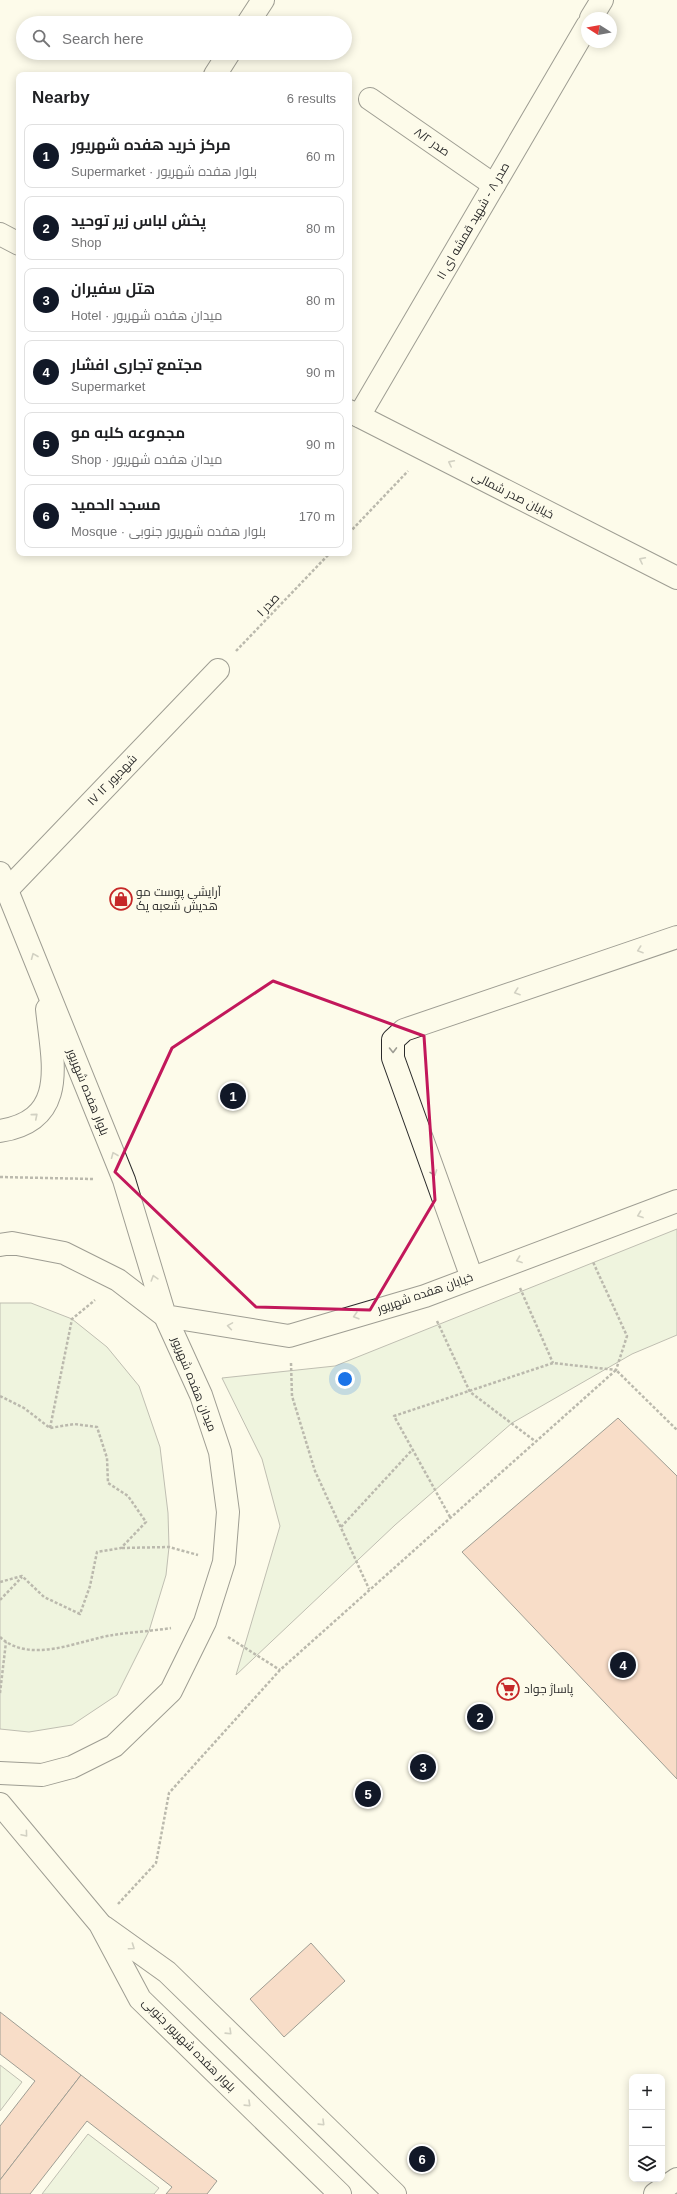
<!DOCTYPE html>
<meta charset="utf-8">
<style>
body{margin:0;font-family:Helvetica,Cairo,sans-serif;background:#f6f6f6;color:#202124}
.controls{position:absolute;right:12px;bottom:12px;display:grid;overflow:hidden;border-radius:8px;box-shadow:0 2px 10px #0003}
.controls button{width:36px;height:36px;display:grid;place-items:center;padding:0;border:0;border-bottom:1px solid #e0e0e0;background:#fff;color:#202124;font:20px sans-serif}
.compass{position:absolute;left:581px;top:12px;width:36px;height:36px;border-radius:50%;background:#fff;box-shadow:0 2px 10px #0003;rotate:281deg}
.you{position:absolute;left:345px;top:1379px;width:14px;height:14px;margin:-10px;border:3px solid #fff;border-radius:50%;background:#1a73e8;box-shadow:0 0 0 6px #1a73e833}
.badge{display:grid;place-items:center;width:26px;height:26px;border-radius:50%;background:#111827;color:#fff;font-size:13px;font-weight:700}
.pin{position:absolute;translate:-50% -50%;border:2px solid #fff;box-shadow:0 1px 4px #0006}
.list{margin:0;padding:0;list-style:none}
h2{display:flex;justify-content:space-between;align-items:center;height:52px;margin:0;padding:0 16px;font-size:17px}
h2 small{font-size:13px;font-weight:400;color:#757577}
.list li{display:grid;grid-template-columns:26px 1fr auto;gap:12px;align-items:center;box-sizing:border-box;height:64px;margin:0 8px 8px;padding:0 8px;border:1px solid #e0e0e0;border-radius:8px}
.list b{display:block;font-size:15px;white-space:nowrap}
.list p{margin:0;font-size:13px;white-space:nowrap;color:#757577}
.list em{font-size:13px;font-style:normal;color:#757577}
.icon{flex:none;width:22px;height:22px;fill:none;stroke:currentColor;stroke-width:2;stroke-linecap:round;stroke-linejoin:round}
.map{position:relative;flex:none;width:677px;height:2194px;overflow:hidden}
.search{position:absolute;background:#fff;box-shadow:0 2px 10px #0003;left:16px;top:16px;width:336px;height:44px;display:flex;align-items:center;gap:10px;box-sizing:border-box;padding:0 14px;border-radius:22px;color:#757577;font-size:15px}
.panel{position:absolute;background:#fff;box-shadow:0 2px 10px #0003;left:16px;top:72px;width:336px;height:484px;border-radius:8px}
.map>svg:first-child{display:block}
.green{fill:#deebd1;stroke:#74746e}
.building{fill:#f2b8a0;stroke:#2b2b2b}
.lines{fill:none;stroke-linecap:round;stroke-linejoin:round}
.minor-casing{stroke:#2b2b2b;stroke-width:24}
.major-casing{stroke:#2b2b2b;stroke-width:24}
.path{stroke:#6a6964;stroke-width:2.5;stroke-dasharray:3 2;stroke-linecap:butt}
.minor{stroke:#fdfbea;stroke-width:22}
.major{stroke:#fdfbea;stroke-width:22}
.oneway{stroke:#9e9d94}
.marked{fill:none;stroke:#c2185b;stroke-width:3;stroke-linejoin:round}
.labels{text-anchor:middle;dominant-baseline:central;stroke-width:3;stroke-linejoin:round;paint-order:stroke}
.street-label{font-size:12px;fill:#2b2b2b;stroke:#fdfbea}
.poi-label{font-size:12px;fill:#2b2b2b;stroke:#fdfbea;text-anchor:start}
</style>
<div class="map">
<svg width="677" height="2194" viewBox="0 0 677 2194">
<rect width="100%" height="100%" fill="#fdfbea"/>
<!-- green -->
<g class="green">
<path d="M677 1229V1335L632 1354 512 1423 395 1525 236 1675 280 1526 262 1459 222 1378 335 1366Z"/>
<path d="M0 1303H31L72 1319 107 1347 139 1386 160 1447 168 1513 169 1547 166 1575 149 1631 117 1695 72 1725 29 1732 0 1729Z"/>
<path d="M0 2065 22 2082 0 2111Z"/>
<path d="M88 2134 159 2188 154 2194H42Z"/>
</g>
<!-- building -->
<g class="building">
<path d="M618 1418 677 1476V1779L462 1552Z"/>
<path d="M311 1943 345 1981 284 2037 250 1999Z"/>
<path d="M0 2012 81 2075 0 2180V2126L35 2081 0 2054Z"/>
<path d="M81 2075 217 2181 207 2194H166L172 2187 87 2121 30 2194H0V2180Z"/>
</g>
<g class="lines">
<!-- minor casing -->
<g class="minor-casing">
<g id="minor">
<path d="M591 18 602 0"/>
<path d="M248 23 263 0"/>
<path d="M215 75 229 53"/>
<path d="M370 99 494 185"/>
<path d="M359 416 587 26"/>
<path d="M7 890 218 670"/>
<path d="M472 1278 393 1058V1040L404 1030 677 937"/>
</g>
</g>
<!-- major casing -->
<g class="major-casing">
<g id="major">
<path d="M0 234 19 244"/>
<path d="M349 411 677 578"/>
<path d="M0 873 124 1180 165 1316 289 1336 425 1296 677 1201"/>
<path d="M0 1131C70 1120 52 1060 47 1009"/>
<path d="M0 1245 12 1243 64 1253 118 1280 165 1316 201 1395 220 1452 228 1512 224 1562 205 1622 171 1691 114 1746 72 1767 42 1775 0 1773"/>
<path d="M0 1804 100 1924 140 1999 340 2194"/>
<path d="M104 1927 167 1972 395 2194"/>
<path d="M655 2194 677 2179"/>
</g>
</g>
<!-- path -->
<g class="path">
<path d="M349 533 408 471"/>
<path d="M236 651 330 553"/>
<path d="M0 1177 93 1179"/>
<path d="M520 1288 553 1363"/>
<path d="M437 1321 470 1392 535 1441"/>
<path d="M291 1363 292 1396 315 1471 369 1589"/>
<path d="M0 1396 24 1408 50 1428 74 1424 97 1427 107 1458 108 1483 128 1496 146 1522 121 1548 97 1552 90 1586 80 1614 44 1597 22 1576 0 1582"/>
<path d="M50 1428 72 1319 95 1300"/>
<path d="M450 1517 394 1416 553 1363 616 1370 627 1336 593 1262"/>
<path d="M341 1527 413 1449"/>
<path d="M122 1548 169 1547 198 1555"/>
<path d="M0 1600 22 1577"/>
<path d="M0 1637C30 1665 80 1640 113 1635 132 1632 152 1631 171 1628"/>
<path d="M228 1637 280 1670"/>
<path d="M0 1693 6 1642"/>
<path d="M118 1904 156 1863 169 1793 280 1670 616 1370 677 1430"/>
</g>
<!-- minor -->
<use href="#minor" class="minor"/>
<!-- major -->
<use href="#major" class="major"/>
</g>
<!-- one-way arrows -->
<defs><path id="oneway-chevron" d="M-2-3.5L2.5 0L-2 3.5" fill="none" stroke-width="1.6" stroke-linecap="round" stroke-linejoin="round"/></defs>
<g class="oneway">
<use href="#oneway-chevron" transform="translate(451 463) rotate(-153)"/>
<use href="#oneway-chevron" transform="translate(642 560) rotate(-153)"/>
<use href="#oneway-chevron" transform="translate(640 950) rotate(161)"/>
<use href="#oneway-chevron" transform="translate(34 956) rotate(-112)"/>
<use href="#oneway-chevron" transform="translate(517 992) rotate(161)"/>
<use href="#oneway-chevron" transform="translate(393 1050) rotate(89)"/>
<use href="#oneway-chevron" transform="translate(35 1116) rotate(-40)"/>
<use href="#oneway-chevron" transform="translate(114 1155) rotate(-112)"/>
<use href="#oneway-chevron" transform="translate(434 1173) rotate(70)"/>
<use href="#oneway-chevron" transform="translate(640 1215) rotate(160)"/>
<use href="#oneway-chevron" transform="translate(519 1260) rotate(160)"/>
<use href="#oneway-chevron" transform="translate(154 1278) rotate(-107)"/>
<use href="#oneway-chevron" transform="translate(356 1316) rotate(164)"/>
<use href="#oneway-chevron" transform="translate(230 1326) rotate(-171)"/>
<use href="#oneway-chevron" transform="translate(25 1834) rotate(50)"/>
<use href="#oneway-chevron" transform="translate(132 1947) rotate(35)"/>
<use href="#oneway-chevron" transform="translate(229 2032) rotate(44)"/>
<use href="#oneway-chevron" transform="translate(248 2104) rotate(44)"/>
<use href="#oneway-chevron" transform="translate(322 2123) rotate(44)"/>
</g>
<!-- marked area -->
<path d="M0 0H677V2194H0ZM273 981 424 1036 435 1200 370 1310 256 1307 115 1172 172 1048Z" fill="#fdfbea" fill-opacity=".55" fill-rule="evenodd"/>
<path class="marked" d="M273 981 424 1036 435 1200 370 1310 256 1307 115 1172 172 1048Z"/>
<!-- icons -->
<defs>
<g id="shop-ring" transform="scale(1.15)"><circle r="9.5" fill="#fdfbea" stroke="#c62828" stroke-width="1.5"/><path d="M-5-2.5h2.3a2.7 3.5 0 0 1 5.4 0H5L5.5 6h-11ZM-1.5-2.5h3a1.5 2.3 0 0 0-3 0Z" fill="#c62828"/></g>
<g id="supermarket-ring" transform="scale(1.15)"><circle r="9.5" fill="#fdfbea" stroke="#c62828" stroke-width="1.5"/><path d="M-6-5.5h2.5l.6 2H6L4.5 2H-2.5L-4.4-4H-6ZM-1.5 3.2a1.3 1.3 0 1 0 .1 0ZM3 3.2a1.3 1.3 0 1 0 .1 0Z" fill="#c62828"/></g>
</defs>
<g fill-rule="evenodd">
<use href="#shop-ring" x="121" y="899"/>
<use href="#supermarket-ring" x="508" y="1689"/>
</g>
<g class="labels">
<!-- street labels -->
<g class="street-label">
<text transform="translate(432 142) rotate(35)">صدر ۸/۲</text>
<text transform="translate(473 221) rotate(-60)">صدر ۸ - شهید قمشه ای ۱۱</text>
<text transform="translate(513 495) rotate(27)">خیابان صدر شمالی</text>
<text transform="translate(268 605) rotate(-46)">صدر ۱</text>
<text transform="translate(112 780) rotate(-46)">۱۷ شهدیور ۱۲</text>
<text transform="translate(88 1092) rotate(68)">بلوار هفده شهریور</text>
<text transform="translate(425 1293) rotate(-19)">خیابان هفده شهریور</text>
<text transform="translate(194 1384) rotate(68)">میدان هفده شهریور</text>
<text transform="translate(189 2045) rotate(45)">بلوار هفده شهریور جنوبی</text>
</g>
<!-- poi labels -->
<g class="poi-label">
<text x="136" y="892">آرایشی پوست مو<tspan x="136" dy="14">هدیش شعبه یک</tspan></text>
<text x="524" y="1689">پاساژ جواد</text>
</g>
</g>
</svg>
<div class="controls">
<button>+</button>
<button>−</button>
<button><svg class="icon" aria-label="layers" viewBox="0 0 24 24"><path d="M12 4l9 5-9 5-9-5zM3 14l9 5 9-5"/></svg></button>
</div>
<svg class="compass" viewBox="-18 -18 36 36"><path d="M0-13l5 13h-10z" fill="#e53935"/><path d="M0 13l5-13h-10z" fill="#757577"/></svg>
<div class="you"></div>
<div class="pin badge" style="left:233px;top:1096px">1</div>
<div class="pin badge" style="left:480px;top:1717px">2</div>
<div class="pin badge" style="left:423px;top:1767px">3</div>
<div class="pin badge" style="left:623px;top:1665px">4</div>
<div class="pin badge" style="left:368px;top:1794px">5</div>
<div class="pin badge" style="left:422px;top:2159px">6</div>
<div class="search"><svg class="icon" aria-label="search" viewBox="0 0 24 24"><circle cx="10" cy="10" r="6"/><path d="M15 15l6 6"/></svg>Search here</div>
<section class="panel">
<h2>Nearby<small>6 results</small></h2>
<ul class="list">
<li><span class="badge">1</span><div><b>مرکز خرید هفده شهریور</b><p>Supermarket · بلوار هفده شهریور</p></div><em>60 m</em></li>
<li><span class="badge">2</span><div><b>پخش لباس زیر توحید</b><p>Shop</p></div><em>80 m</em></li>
<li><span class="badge">3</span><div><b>هتل سفیران</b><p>Hotel · میدان هفده شهریور</p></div><em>80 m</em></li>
<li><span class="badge">4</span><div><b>مجتمع تجاری افشار</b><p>Supermarket</p></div><em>90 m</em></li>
<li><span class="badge">5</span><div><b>مجموعه کلبه مو</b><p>Shop · میدان هفده شهریور</p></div><em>90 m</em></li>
<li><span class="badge">6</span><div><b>مسجد الحمید</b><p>Mosque · بلوار هفده شهریور جنوبی</p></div><em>170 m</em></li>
</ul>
</section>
</div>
